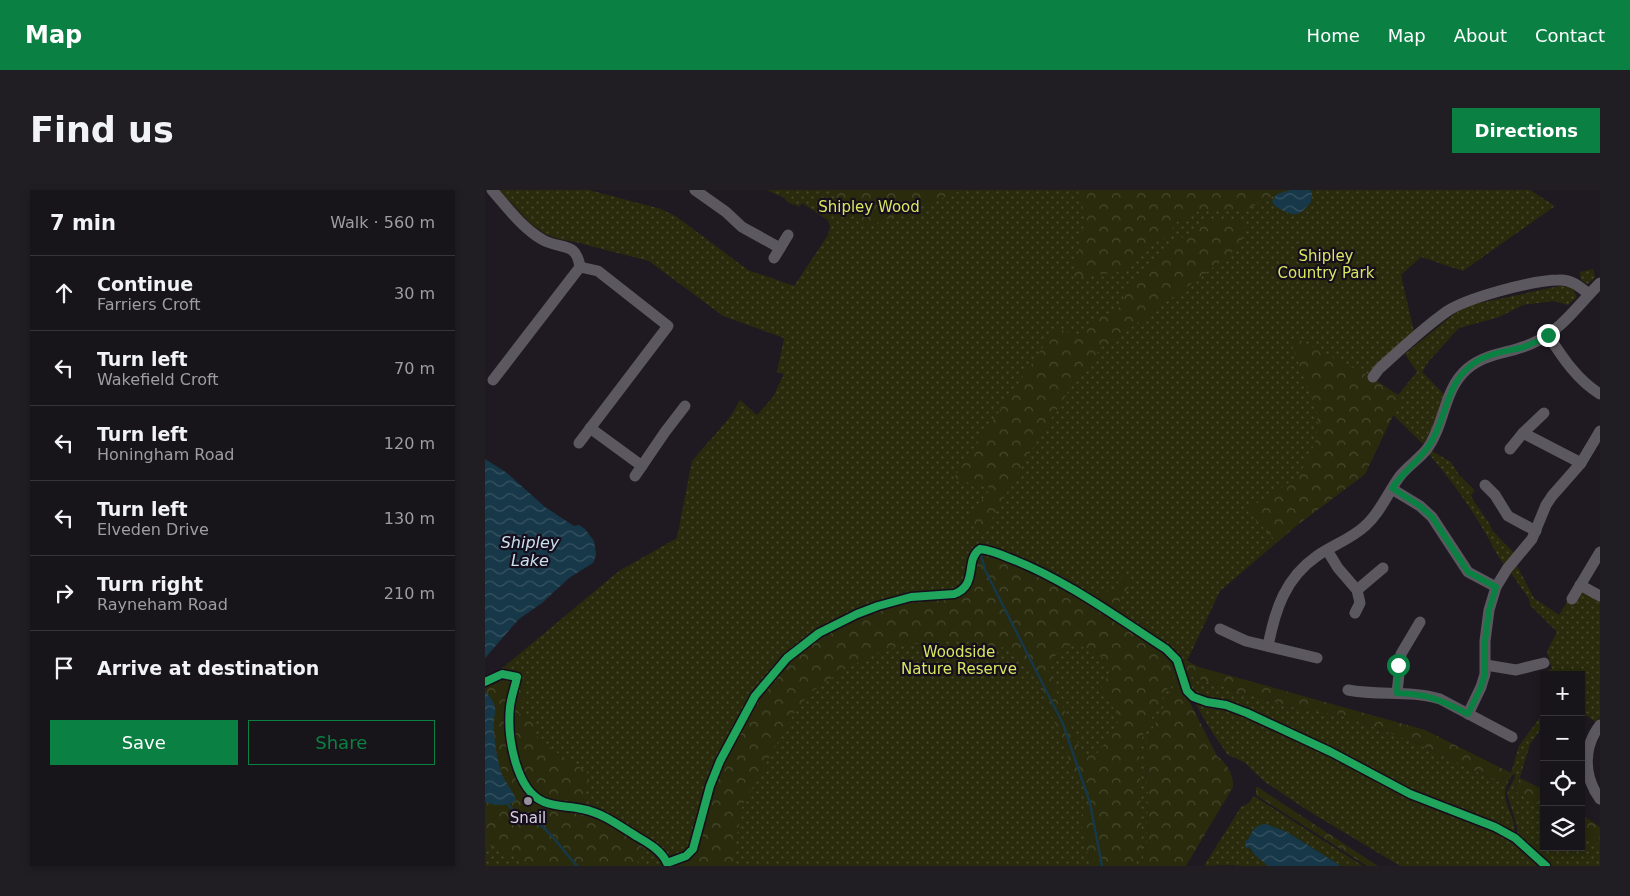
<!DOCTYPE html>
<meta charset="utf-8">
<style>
body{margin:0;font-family:"DejaVu Sans",sans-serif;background:#201d23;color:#f1f3f6}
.controls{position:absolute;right:15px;bottom:15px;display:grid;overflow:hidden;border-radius:0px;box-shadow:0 2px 8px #0003}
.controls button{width:45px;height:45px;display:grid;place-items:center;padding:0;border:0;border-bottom:1px solid #363339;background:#17141a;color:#f1f3f6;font:25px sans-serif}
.stop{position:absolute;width:15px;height:15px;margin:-11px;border:4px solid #0b8043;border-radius:50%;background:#fff}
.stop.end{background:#0b8043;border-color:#fff;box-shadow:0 1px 5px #0008}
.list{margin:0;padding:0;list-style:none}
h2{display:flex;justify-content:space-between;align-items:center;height:65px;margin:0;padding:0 20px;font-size:21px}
h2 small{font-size:16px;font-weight:400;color:#9e9ea2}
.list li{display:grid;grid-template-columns:32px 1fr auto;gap:15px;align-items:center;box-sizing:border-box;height:75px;padding:0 20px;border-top:1px solid #363339}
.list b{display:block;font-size:19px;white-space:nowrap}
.list p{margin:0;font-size:16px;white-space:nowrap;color:#9e9ea2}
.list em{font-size:16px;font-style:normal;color:#9e9ea2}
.actions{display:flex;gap:10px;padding:15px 20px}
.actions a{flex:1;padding:11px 0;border:1px solid #0b8043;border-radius:0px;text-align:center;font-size:18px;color:#0b8043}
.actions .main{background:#0b8043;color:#fff}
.icon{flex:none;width:28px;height:28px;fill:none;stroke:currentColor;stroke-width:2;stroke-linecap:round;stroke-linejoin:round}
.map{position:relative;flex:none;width:1115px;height:676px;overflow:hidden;border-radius:0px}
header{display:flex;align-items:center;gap:30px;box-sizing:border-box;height:70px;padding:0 25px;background:#0b8043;color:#fff}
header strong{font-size:24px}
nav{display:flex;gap:28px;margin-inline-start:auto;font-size:18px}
.intro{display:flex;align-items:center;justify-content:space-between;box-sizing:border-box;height:120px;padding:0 30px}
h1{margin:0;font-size:35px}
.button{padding:12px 22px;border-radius:0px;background:#0b8043;color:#fff;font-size:18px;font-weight:700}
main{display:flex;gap:30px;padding:0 30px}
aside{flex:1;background:#17141a;border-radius:0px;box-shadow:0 2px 8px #0003}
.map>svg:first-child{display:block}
.grass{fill:url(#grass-dots)}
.forest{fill:url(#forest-crowns);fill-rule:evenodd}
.water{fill:url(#water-waves)}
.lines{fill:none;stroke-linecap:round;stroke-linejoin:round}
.stream{stroke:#173848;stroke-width:2.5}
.minor{stroke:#5c585f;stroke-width:11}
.cycleway-casing{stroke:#160d1d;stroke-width:11}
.cycleway{stroke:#20a55d;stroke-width:8}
.route{stroke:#0b8043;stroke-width:6}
.poi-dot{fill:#97919b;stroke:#160d1d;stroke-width:2}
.labels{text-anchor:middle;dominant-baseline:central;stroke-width:4.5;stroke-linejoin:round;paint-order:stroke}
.park-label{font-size:15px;fill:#d8e760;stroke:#160d1d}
.poi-label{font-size:15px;fill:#d7d1dc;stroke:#160d1d}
.water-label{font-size:16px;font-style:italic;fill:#c9e1ee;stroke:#160d1d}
</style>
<header>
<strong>Map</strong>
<nav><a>Home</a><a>Map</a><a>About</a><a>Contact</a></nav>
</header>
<div class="intro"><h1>Find us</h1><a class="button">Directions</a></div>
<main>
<aside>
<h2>7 min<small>Walk · 560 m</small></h2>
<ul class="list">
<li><svg class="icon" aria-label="ahead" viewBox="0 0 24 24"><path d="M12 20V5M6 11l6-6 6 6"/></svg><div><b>Continue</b><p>Farriers Croft</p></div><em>30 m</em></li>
<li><svg class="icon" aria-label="left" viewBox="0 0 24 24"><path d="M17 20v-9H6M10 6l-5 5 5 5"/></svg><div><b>Turn left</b><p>Wakefield Croft</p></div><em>70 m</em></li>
<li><svg class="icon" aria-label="left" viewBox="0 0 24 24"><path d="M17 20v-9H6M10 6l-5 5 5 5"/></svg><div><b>Turn left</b><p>Honingham Road</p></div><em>120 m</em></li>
<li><svg class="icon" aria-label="left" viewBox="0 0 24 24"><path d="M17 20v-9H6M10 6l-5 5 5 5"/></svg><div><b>Turn left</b><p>Elveden Drive</p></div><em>130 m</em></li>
<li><svg class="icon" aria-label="right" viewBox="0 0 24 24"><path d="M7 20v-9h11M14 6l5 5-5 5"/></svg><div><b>Turn right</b><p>Rayneham Road</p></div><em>210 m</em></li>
<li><svg class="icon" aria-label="arrive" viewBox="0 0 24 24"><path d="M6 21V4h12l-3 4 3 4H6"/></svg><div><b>Arrive at destination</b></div></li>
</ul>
<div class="actions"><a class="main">Save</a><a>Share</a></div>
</aside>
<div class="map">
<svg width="1115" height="676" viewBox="0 0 1115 676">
<defs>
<pattern id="grass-dots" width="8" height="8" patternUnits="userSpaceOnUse" patternTransform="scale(1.25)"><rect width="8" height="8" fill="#292b0c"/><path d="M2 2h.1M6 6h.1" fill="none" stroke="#47492f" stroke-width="1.8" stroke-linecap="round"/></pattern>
<pattern id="forest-crowns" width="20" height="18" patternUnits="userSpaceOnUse" patternTransform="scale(1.25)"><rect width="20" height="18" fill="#292b0c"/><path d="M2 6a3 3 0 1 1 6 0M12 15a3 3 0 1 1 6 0" fill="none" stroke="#47492f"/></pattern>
<pattern id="water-waves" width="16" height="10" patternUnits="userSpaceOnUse" patternTransform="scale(1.25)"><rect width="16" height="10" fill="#173848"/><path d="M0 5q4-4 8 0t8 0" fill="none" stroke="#385462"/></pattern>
</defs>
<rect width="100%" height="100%" fill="#1f1a22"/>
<!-- grass -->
<g class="grass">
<path d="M14 0H104L176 19 192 27 263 80 309 96 343 45 345 36 343 30 317 13 314 17 309 14 308 15 300 10V8L281 0H1045L1070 16 978 81 936 67 916 85 929 142 882 185 913 205 932 182 920 164 969 124 985 115 1075 96 1087 97 1092 107 1083 115 1069 111 1038 115 1014 127 974 138 944 171 937 182 959 204 946 241 938 254 908 225 880 284 811 336 735 401 702 471 714 477 701 485 802 516 856 525 924 550 1016 593 1024 582 1026 583 1034 556 1059 522V535L1045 554 1035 587 1028 600 1059 616V657H1096V641L1115 655V676H1063L1033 649 1032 637 1022 603 1031 585 1028 584C1009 610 1030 618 1030 644L1028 645 997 630 930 604 843 559 761 520 742 513 718 510 710 507 702 496 704 492 701 485 675 525 667 540 660 558 663 606 662 650V656L656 676H0V490L14 481 134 381 192 348 207 271 246 226 255 210 272 225 288 207 299 184 292 182 299 148 238 126 164 71 90 52 74 49 60 44 46 34Z"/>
<path d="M1108 79 1110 87 1105 92 1102 94 1096 90 1095 82Z"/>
<path d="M947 261 966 272 974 285 990 301 986 305 988 310 1004 333 1007 340 1029 363 1019 375C1012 365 1007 355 1001 344 985 316 965 289 944 264Z"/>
<path d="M1032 376 1049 408 1074 425 1084 409 1099 401 1115 409V527L1111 532 1096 522V485H1064L1062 483V481L1067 479 1062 461 1072 442 1045 415 1044 409 1026 383Z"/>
<path d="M707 508C720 516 739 515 753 520L848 565 921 604 1014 641 1029 650 1059 676H915L822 620 780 592 759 572 743 565 727 542Z"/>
<path d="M769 606 878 676H856L802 642 781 634 766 643 763 650 761 651 766 661 783 676H750L749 675 719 676 756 617 764 613Z"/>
</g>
<!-- forest -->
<g class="forest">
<path d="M345 0H478L379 38Z"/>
<path d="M593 0H801L773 13 761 21H714L692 32 681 48 660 57 635 82 588 87 600 30Z"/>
<path d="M724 30H760L756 55 721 83 640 142 620 153 583 202 544 264 500 341 493 337 484 328 506 298 468 289 571 138 594 146 613 129 637 116 640 96 686 55Z"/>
<path d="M812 149 882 185 913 205 911 209 915 211 880 284 811 336 792 352 760 319 780 309 812 287 823 270 830 252 833 238 832 222 806 153Z"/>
<path d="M495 362 543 377 593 406 682 463C692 470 692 477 688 488L658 545 654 557 657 655 650 676H605L595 628 606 609C601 594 602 590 587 583L582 563 548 480 526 459 484 451 434 453 401 459 362 478 326 502 310 522 257 616 247 676H186C192 672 200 670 205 665 218 654 224 605 231 586 235 575 242 564 248 553 265 520 283 488 312 464 345 435 389 418 432 410 446 407 464 411 477 403 488 396 488 377 492 365ZM589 453 610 463 621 470 624 483 615 501 635 526 631 536 614 562 599 568 561 476 573 463Z"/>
<path d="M646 384 643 400 639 402 633 415 638 426 603 405 629 399 638 385Z"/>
<path d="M702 472 714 477 940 540 1024 582 1016 593 924 550 856 525 802 516 701 485 698 474Z"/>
<path d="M18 486 24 490C26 498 22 504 22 513 20 529 21 546 25 562 29 580 39 606 56 614 72 621 96 619 113 625 131 632 146 646 161 657L152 672 157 676H47L12 658 0 654V612L9 615 29 612 28 603 17 585 11 558 8 539 11 527 9 512 0 501V496Z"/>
<path d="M691 491H694L732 566C741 572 749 585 748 597L701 676H656L662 656V650L663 606 660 558 667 540Z"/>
<path d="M39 496 40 504 32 522 48 533 54 551 102 582 105 593 98 604 102 616C88 613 70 613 56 606 33 596 27 544 28 521 29 513 32 505 33 498Z"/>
<path d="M1035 588 1059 600V616L1028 600Z"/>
<path d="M771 597 774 598 893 676H882L771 605Z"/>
<path d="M1096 624 1115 637V655L1096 641Z"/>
</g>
<!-- water -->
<g class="water">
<path d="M806 0H825L827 3 826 12C816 23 813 28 799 21 793 18 789 17 787 11L792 4Z"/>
<path d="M0 269 22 283 60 317 89 336 94 335 100 339 109 351 111 365 108 373 84 388 57 413 34 429 0 468Z"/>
<path d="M0 501C17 520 7 521 9 541 10 555 12 571 17 585 21 593 27 600 31 609L29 612C19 616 10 616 0 612Z"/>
<path d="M781 634 802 642 856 676H783L770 665 764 657 761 658 760 651 763 650C767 640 771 635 781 634Z"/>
</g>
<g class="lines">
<!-- stream -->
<g class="stream">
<path d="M496 365 500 380 578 534 605 613 617 676"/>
<path d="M23 614 34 627 43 629 57 636 66 645 92 676"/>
</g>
<!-- minor -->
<g class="minor">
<path d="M7 0C22 17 38 39 58 50 77 60 91 51 95 77L8 190"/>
<path d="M210 0 241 22 257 37 295 58"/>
<path d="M289 68 303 45"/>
<path d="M1063 145C1078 168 1092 190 1115 204"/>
<path d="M888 187 894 179C915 160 937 139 961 122 981 108 1048 90 1074 90 1086 89 1095 97 1104 104"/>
<path d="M105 238 157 276"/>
<path d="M1038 243 1096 273"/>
<path d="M94 253 183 136 113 81 95 77"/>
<path d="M1025 259 1038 243 1059 223"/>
<path d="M150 286 180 242 200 216"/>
<path d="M1000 295 1010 305 1023 326 1051 341"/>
<path d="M907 299 935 316 947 327 983 382 1011 397"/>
<path d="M842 360 853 378 872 400 875 413 870 423"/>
<path d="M1095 395 1115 406"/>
<path d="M872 400 898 378"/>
<path d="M1087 409 1115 362"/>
<path d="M735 439 761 451 832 468"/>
<path d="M783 456C790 420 800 388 832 366 848 355 866 349 880 336 896 322 903 302 915 286 923 276 934 269 942 259 960 235 958 200 982 179 1002 162 1025 164 1048 153 1077 140 1093 115 1115 93"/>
<path d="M1001 475 1031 480 1059 473"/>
<path d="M863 500C894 506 925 500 955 509L1027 547"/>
<path d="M912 503 916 464 935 432"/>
<path d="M983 524 996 497 1000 484V451L1004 420 1011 397 1022 379 1047 349 1061 315 1067 306 1096 273 1115 241"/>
<path d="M1115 535C1098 557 1098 586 1115 609"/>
</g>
<!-- cycleway casing -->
<g class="cycleway-casing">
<path id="cycleway" d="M0 492 17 484 32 487C30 497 26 507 25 517 22 545 30 600 59 612 71 617 85 616 97 619 118 623 133 635 151 646 163 653 176 660 182 673L201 666 208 659 225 596 235 571 270 506 302 468 334 443 372 424 393 416 426 407 469 404C494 395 479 370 495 359 505 360 515 364 524 368 578 388 633 428 681 459L692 470 702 501 708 507 722 512 741 515 762 523 846 562 925 604 1010 637 1030 648 1061 676"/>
</g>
<!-- cycleway -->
<use href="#cycleway" class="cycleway"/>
</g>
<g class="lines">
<!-- route -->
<path class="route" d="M913 475 912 503C943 504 956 510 983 524L996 497 1000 484V451L1004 420 1011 397 983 382 947 327 935 316 907 298C919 281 934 271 945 254 964 225 959 190 994 170 1008 162 1024 161 1039 157 1047 154 1055 150 1063 145"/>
</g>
<!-- markers -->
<circle class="poi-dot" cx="43" cy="611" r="5"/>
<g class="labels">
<!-- park labels -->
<g class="park-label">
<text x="384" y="17">Shipley Wood</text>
<text x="841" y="66">Shipley<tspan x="841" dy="17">Country Park</tspan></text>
<text x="474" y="462">Woodside<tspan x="474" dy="17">Nature Reserve</tspan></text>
</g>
<!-- poi labels -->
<g class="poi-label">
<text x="43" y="628">Snail</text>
</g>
<!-- water labels -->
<g class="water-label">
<text x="45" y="352">Shipley<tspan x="45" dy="18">Lake</tspan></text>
</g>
</g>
</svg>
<div class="controls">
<button>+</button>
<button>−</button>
<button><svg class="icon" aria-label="locate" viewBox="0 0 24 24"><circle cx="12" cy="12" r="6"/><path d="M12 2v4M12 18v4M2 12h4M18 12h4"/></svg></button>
<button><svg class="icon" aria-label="layers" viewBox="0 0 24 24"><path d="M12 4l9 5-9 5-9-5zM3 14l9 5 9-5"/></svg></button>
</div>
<div class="stop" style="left:913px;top:475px"></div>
<div class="stop end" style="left:1063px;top:145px"></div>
</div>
</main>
